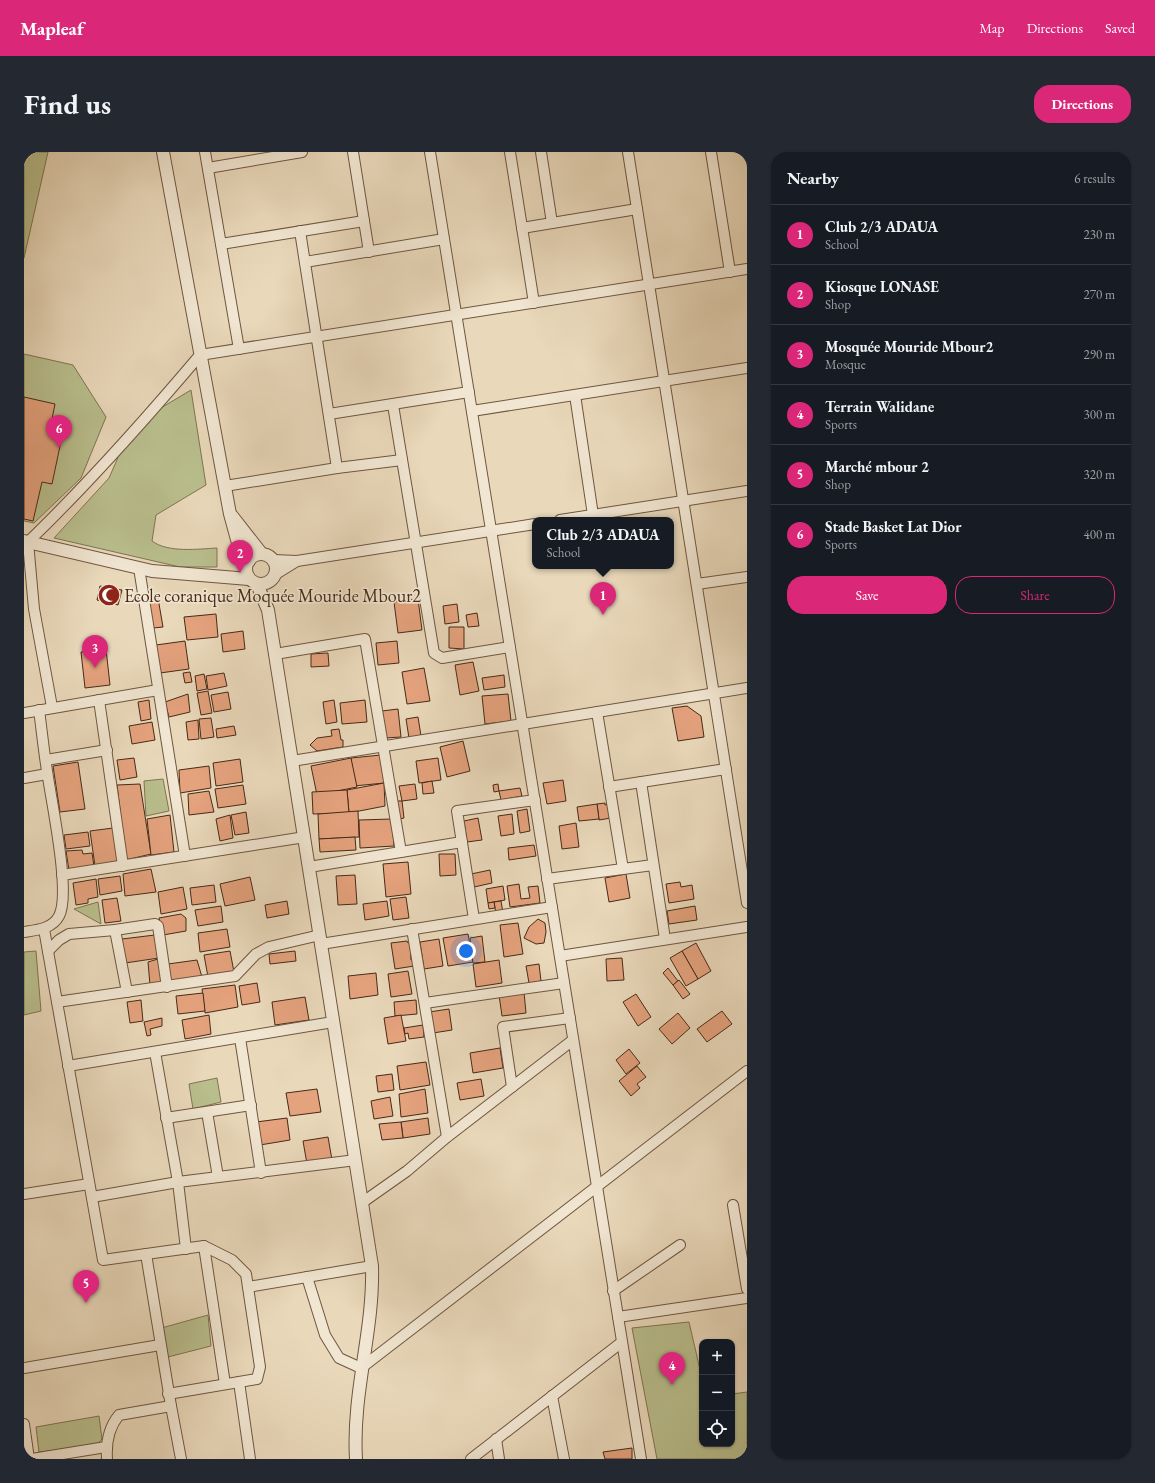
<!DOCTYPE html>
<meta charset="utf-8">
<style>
body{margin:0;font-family:"EB Garamond",serif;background:#242831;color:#f1f3f6}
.controls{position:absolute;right:12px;bottom:12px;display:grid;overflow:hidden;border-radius:8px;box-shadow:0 1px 3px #0004}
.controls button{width:36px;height:36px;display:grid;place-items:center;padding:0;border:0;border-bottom:1px solid #363941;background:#171b24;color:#f1f3f6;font:20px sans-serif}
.you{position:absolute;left:442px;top:799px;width:14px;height:14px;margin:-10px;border:3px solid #fff;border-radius:50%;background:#1a73e8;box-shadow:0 0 0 6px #1a73e833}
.badge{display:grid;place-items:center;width:26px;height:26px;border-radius:50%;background:#db2777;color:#fff;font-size:13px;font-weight:700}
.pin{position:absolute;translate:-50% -33px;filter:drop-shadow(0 1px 2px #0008)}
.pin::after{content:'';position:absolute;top:21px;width:14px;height:12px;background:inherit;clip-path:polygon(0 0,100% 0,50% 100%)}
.popup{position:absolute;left:508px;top:365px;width:142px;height:52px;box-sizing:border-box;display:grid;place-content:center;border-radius:8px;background:#171b24;filter:drop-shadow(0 1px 3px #0005);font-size:13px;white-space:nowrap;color:#9ea1a6}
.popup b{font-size:15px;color:#f1f3f6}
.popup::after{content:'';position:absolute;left:50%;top:100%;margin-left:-8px;border:8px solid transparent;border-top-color:#171b24}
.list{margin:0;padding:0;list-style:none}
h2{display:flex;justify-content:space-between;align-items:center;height:52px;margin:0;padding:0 16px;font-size:17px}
h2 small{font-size:13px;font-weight:400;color:#9ea1a6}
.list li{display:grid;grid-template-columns:26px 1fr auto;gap:12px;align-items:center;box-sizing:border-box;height:60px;padding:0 16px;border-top:1px solid #363941}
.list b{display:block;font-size:15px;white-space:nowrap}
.list p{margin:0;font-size:13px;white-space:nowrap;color:#9ea1a6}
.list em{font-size:13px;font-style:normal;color:#9ea1a6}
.actions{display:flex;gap:8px;padding:12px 16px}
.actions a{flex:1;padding:9px 0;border:1px solid #db2777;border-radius:16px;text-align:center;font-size:14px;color:#db2777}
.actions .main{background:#db2777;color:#fff}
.icon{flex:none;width:22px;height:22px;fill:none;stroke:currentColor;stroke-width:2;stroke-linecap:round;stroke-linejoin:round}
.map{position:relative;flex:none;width:723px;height:1307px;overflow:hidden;border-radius:16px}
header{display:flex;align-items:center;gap:24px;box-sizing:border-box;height:56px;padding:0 20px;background:#db2777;color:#fff}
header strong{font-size:19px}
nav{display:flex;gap:22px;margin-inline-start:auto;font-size:14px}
.intro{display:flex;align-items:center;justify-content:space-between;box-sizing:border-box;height:96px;padding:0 24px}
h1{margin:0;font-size:28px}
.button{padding:10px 18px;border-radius:16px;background:#db2777;color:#fff;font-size:14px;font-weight:700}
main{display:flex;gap:24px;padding:0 24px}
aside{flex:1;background:#171b24;border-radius:16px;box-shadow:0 1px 3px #0004}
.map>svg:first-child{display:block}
.green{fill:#b9be8d;stroke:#807452}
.building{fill:#e4a27d;stroke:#462a18}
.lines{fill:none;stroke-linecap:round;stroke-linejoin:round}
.minor-casing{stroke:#6f5640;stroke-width:12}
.tertiary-casing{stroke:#6f5640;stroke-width:14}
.minor{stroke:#f1e6d2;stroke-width:10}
.tertiary{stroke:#f1e6d2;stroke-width:12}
.labels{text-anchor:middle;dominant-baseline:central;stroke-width:3.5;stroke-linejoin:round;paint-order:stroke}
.poi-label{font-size:18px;fill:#462a18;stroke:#f1e6d2;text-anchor:start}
</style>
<header>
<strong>Mapleaf</strong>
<nav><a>Map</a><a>Directions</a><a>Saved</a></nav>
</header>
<div class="intro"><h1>Find us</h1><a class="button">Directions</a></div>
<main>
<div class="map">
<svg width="723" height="1307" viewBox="0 0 723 1307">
<rect width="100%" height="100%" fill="#e9d8ba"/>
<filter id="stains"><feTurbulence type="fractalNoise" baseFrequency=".005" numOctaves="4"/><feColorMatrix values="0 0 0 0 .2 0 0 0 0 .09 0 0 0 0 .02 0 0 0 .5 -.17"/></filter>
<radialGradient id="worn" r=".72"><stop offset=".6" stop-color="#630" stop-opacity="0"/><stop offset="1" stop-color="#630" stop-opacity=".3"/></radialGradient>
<!-- green -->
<g class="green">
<path d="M0 0H24L0 106Z"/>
<path d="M0 202 49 213 82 265 57 326 10 371 0 369Z"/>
<path d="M167 238 182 333 132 363 128 389C144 401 174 397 193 396V415H156L30 386 85 326 95 303 112 278 125 263Z"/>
<path d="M139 627 145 659 122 664 120 629Z"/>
<path d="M74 750 77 772 50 757Z"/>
<path d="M12 799 17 859 0 863V800Z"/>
<path d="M193 926 197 950 169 957 165 932Z"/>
<path d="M184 1163 187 1194 140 1206 134 1177Z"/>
<path d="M665 1170 678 1226V1292H708V1242L723 1240V1307H633L608 1176Z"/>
<path d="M75 1264 78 1287 72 1294 15 1300 12 1275Z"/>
</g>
<!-- building -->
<g class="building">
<path d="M0 245 31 252 27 272 40 275 28 332 18 330 9 369 0 367Z"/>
<path d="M76 434 98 438 94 453 73 448Z"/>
<path d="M134 446 139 475 129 476 125 448Z"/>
<path d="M394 447 398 478 374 481 370 450Z"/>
<path d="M433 452 435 470 421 472 419 454Z"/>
<path d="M453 461 455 474 444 475 442 463Z"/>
<path d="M192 462 194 485 163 488 160 465Z"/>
<path d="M425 475H440V497L425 496Z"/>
<path d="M219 479 221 497 199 500 197 482Z"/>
<path d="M161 489 165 517 136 521 132 493Z"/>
<path d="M373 489 375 511 354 513 352 491Z"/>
<path d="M82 497 86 533 61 536 57 500Z"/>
<path d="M304 501 305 514 287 515V502Z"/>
<path d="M449 510 455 539 436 543 431 513Z"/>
<path d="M400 516 406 549 383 552 378 520Z"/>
<path d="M166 520 168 530 161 531 159 521Z"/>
<path d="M200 521 203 534 184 538 182 524Z"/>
<path d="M180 522 183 537 173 539 171 524Z"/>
<path d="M480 523 481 535 460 538 458 526Z"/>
<path d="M184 539 188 561 177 563 173 541Z"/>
<path d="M204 540 207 557 190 560 187 543Z"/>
<path d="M164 542 166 560 145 565 141 550Z"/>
<path d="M484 542 487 569 461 572 458 544Z"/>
<path d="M125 548 127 567 117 569 114 550Z"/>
<path d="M310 548 313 570 302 572 299 550Z"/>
<path d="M341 548 343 570 318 572 316 551Z"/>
<path d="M663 554 677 564 680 585 654 589 648 556Z"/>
<path d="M374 557 377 585 361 586 358 559Z"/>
<path d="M394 565 397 584 385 586 382 567Z"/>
<path d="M187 566 190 585 177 587 175 567Z"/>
<path d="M174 568 175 587 164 588 162 570Z"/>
<path d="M128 570 131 588 108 592 105 574Z"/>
<path d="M210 574 212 583 193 586 192 577Z"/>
<path d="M315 577 317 588H319V595L293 599 286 593 293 586 308 584 307 578Z"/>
<path d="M439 589 446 619 423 625 416 595Z"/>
<path d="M357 603 360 631 330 634 327 606Z"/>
<path d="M110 606 113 625 96 628 93 608Z"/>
<path d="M327 606 333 635 293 643 287 614Z"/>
<path d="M414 606 417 628 395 631 392 609Z"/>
<path d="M216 607 219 630 192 634 189 611Z"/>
<path d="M54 610 61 657 36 660 29 614Z"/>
<path d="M185 614 187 636 156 641 155 618Z"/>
<path d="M539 628 542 649 523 652 519 631Z"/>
<path d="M408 629 410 641 399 642 398 631Z"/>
<path d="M360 631 361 654 325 661 323 638Z"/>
<path d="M116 632 127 702 102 708 93 633Z"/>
<path d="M391 632 393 647 378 649 375 634Z"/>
<path d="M474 632 475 639 470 640 469 633Z"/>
<path d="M219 633 222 652 194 656 191 637Z"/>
<path d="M496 636 498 644 477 648 475 639Z"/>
<path d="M323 638 325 661 289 662 288 640Z"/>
<path d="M185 639 190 660 165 663 164 642Z"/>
<path d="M373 649H378L380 666 375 667Z"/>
<path d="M581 651V653L585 652 587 666 575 668 573 652Z"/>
<path d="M573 652 575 667 555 669 553 655Z"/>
<path d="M503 657 506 679 496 681 493 659Z"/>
<path d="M334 659 335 685 295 687 294 662Z"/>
<path d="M222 660 225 681 211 683 207 663Z"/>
<path d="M488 662 490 682 477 684 474 664Z"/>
<path d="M146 663 150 700 127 703 123 667Z"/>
<path d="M206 663 209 686 196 689 192 667Z"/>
<path d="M454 666 458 688 443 690 440 669Z"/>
<path d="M368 667 370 694 336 696 335 668Z"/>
<path d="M552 671 555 695 538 697 535 674Z"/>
<path d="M89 676 94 711 71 714 66 679Z"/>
<path d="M64 680 66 694 42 697 40 683Z"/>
<path d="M331 685 332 698 296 700 295 687Z"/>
<path d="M510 693 512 704 485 708 484 696Z"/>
<path d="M58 698 59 702 68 701 70 714 45 718 42 699Z"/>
<path d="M415 702H431L432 723 416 724Z"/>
<path d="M384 710 387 742 362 745 359 712Z"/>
<path d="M127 717 132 740 101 744 99 722Z"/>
<path d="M466 718 468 731 450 735 447 722Z"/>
<path d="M602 722 606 746 585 750 581 726Z"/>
<path d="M331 723 333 752 314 753 312 724Z"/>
<path d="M96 724 98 739 76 743 74 727Z"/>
<path d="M226 725 231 748 201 754 196 732Z"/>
<path d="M72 727 74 745 64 747V751L52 753 49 731Z"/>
<path d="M656 730 657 735 668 733 670 747 645 751 642 732Z"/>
<path d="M495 732 497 747 506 746 504 735 514 734 516 751 486 755 483 734Z"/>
<path d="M190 733 192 750 168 753 166 736Z"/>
<path d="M479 734 481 748 464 751 462 737Z"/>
<path d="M159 735 163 757 137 762 134 740Z"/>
<path d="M382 745 385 766 369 768 366 747Z"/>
<path d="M93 746 97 769 81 771 78 748Z"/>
<path d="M263 749 265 762 243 766 241 753Z"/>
<path d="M363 749 365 764 341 768 339 752Z"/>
<path d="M477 749 479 761 472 762 470 750Z"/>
<path d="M470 750 471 756 465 757 464 751Z"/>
<path d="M197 754 199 770 174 774 171 758Z"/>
<path d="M671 754 673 768 645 772 643 759Z"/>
<path d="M157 762 162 766V779L139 783 135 766Z"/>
<path d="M514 767 521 771 522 780 520 791 512 792 500 786 505 775Z"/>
<path d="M494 771 499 802 480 805 476 773Z"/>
<path d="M203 777 206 795 176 800 174 781Z"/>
<path d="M444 782 449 810 424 814 419 786Z"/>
<path d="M131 783 135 806 101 811 98 787Z"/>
<path d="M458 784 461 810 449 811 446 786Z"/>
<path d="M415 787 419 814 400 817 396 790Z"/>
<path d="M383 789 384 791 386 790 387 808 389 807 390 814 371 817 367 791Z"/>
<path d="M672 791 687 819 674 827 658 799Z"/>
<path d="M206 799 210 820 184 825 180 803Z"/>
<path d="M271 799 272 809 246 812 245 802Z"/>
<path d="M658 799 674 827 662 834 646 806Z"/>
<path d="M598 806 600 828 583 829 582 807Z"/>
<path d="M134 807 139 830 126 833 124 810Z"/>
<path d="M173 808 178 825 146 832 144 812Z"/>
<path d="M475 808 478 831 452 835 449 812Z"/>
<path d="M515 812 517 829 505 831 502 814Z"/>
<path d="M644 816 654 829 649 833 639 821Z"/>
<path d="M384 819 388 842 367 845 364 822Z"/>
<path d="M352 821 354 843 326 847 324 824Z"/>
<path d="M655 828 666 842 659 847 649 833Z"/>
<path d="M233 831 236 850 218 853 215 834Z"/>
<path d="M211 833 214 855 181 861 178 837Z"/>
<path d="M500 840 502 861 478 864 475 843Z"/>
<path d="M179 841 181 859 154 862 152 844Z"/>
<path d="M612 842 627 865 614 874 599 850Z"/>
<path d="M281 845 285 868 251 873 248 850Z"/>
<path d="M117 848 119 869 106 871 103 850Z"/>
<path d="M392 848 393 862 371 864 370 850Z"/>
<path d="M425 857 428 878 409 881 405 860Z"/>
<path d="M698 859 708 872 683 890 673 877Z"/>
<path d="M654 861 666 876 648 892 635 877Z"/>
<path d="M185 863 187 882 161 887 158 868Z"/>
<path d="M377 863 382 889 364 892 360 866Z"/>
<path d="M138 866V874L126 877 127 883 123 884 120 870Z"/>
<path d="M399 873 400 885 385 887 384 881 381 882 380 876Z"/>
<path d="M476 896 479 916 449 921 446 901Z"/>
<path d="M605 897 616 911 602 922 592 908Z"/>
<path d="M402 910 406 933 376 938 373 914Z"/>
<path d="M613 914 622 925 613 932 616 936 607 944 595 929Z"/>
<path d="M368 922 370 938 354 940 352 924Z"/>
<path d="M457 927 460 944 436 948 433 931Z"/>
<path d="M293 937 297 960 266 964 262 941Z"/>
<path d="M401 937 404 961 377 965 375 942Z"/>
<path d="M366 945 369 964 350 967 347 949Z"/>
<path d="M263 966 266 988 236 993 232 970Z"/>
<path d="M404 966 406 982 379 986 377 970Z"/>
<path d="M377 970 379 986 358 988 355 972Z"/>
<path d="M304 985 308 1008 283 1012 279 989Z"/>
<path d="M608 1296V1307H581L579 1300Z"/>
</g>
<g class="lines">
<!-- minor casing -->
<g class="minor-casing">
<g id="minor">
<path d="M181 0 215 197"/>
<path d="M329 0 345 100"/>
<path d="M406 0 617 1307"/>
<path d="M486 0 510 151"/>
<path d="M517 0 528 71"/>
<path d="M604 0 723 751"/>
<path d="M687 0 706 120"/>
<path d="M184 16 278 0"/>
<path d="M498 76 613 57"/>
<path d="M276 79 313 316"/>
<path d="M197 92 340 69"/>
<path d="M281 110 420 87"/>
<path d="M551 243 569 363"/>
<path d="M369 253 410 501 418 506 486 495"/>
<path d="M448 259 723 216"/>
<path d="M305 262 445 240"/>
<path d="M201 334 313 316 378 308"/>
<path d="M536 368 723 339"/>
<path d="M250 408 273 409 511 372"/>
<path d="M115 416 161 704"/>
<path d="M252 422 273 409"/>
<path d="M673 432 723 425"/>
<path d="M251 502 341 487 377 700"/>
<path d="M75 548 99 714"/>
<path d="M28 555 10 457 4 390C65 331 121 268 176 203L723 117"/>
<path d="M573 560 599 717"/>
<path d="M0 561 134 538"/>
<path d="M22 608 83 598"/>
<path d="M268 609 723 536"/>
<path d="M0 626 23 622"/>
<path d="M617 630 641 787"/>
<path d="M585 635 702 617"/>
<path d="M285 715 438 690"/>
<path d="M38 723 281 685"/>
<path d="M523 727 629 713"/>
<path d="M450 767 433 659 511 648"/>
<path d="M20 777 79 1108 180 1094 208 1108 222 1122 236 1215 233 1227 144 1242"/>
<path d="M388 777 423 985"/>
<path d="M91 778 103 840"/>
<path d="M0 780C13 778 28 777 35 764 47 742 28 653 24 625 20 602 18 580 15 558"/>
<path d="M297 792 528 755"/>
<path d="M24 799 35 788 45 782 91 778 131 772 134 774 143 835"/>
<path d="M536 804 723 775"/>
<path d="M33 850 211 824 232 802 245 795 296 783"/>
<path d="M401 851 540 831"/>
<path d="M216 886 237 1021"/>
<path d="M131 900 154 1030 162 1097"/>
<path d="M44 914 309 870"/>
<path d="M488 935 479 875 546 866"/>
<path d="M183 960 194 1025"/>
<path d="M142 966 227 953"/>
<path d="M0 1042 65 1032"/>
<path d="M68 1045 154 1030 332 1008"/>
<path d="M339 1050 383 1019 423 985 549 888"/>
<path d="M709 1053 723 1137"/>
<path d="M180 1094 201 1232"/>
<path d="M122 1102 147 1254 157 1307"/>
<path d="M283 1125 301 1183 315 1206 337 1216 723 919"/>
<path d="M224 1135 348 1114"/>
<path d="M589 1139 656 1093"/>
<path d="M594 1165 723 1146"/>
<path d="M0 1216 136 1193"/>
<path d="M215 1230 226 1307"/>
<path d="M528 1244 540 1307"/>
<path d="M0 1272 5 1307"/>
<path d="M472 1287 475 1307"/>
<path d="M8 1307 82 1295"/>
<path d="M83 1307C82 1292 85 1275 95 1263L147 1254"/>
<path d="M447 1307 598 1190"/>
</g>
</g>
<!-- tertiary casing -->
<g class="tertiary-casing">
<g id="tertiary">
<path d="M139 0 206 362 215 395 225 409"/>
<path d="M208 364 237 401"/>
<path d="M0 389 128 419 225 427"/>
<circle cx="237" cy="417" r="15"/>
<path d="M233 432 244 458 348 1114C350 1179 328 1240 332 1307"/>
</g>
</g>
<!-- minor -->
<use href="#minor" class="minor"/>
<!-- tertiary -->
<use href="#tertiary" class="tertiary"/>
</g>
<!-- icons -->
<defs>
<g id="mosque-disc" transform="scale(1.15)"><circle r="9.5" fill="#8f2418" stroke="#f1e6d2"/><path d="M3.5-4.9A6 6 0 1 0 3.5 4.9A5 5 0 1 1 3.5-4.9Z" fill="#fff"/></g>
</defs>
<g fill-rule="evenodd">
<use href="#mosque-disc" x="85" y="443"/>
</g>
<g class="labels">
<!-- poi labels -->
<g class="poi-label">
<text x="100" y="443">Ecole coranique Moquée Mouride Mbour2</text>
</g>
</g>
<rect width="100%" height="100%" filter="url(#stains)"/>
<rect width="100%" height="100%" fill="url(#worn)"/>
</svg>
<div class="controls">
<button>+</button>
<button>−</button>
<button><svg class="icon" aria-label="locate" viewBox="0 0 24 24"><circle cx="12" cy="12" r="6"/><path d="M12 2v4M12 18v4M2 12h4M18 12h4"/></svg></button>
</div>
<div class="you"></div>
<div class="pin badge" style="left:579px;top:463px">1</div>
<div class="popup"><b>Club 2/3 ADAUA</b>School</div>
<div class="pin badge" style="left:216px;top:421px">2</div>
<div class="pin badge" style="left:71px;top:516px">3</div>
<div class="pin badge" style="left:648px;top:1233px">4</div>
<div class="pin badge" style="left:62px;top:1151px">5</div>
<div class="pin badge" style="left:35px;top:296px">6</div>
</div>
<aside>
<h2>Nearby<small>6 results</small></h2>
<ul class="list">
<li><span class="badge">1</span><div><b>Club 2/3 ADAUA</b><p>School</p></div><em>230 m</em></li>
<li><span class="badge">2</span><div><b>Kiosque LONASE</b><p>Shop</p></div><em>270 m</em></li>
<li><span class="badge">3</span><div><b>Mosquée Mouride Mbour2</b><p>Mosque</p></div><em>290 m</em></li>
<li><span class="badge">4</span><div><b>Terrain Walidane</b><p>Sports</p></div><em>300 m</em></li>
<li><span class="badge">5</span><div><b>Marché mbour 2</b><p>Shop</p></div><em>320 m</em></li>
<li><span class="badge">6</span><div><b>Stade Basket Lat Dior</b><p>Sports</p></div><em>400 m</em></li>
</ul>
<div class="actions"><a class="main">Save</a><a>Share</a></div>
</aside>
</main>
